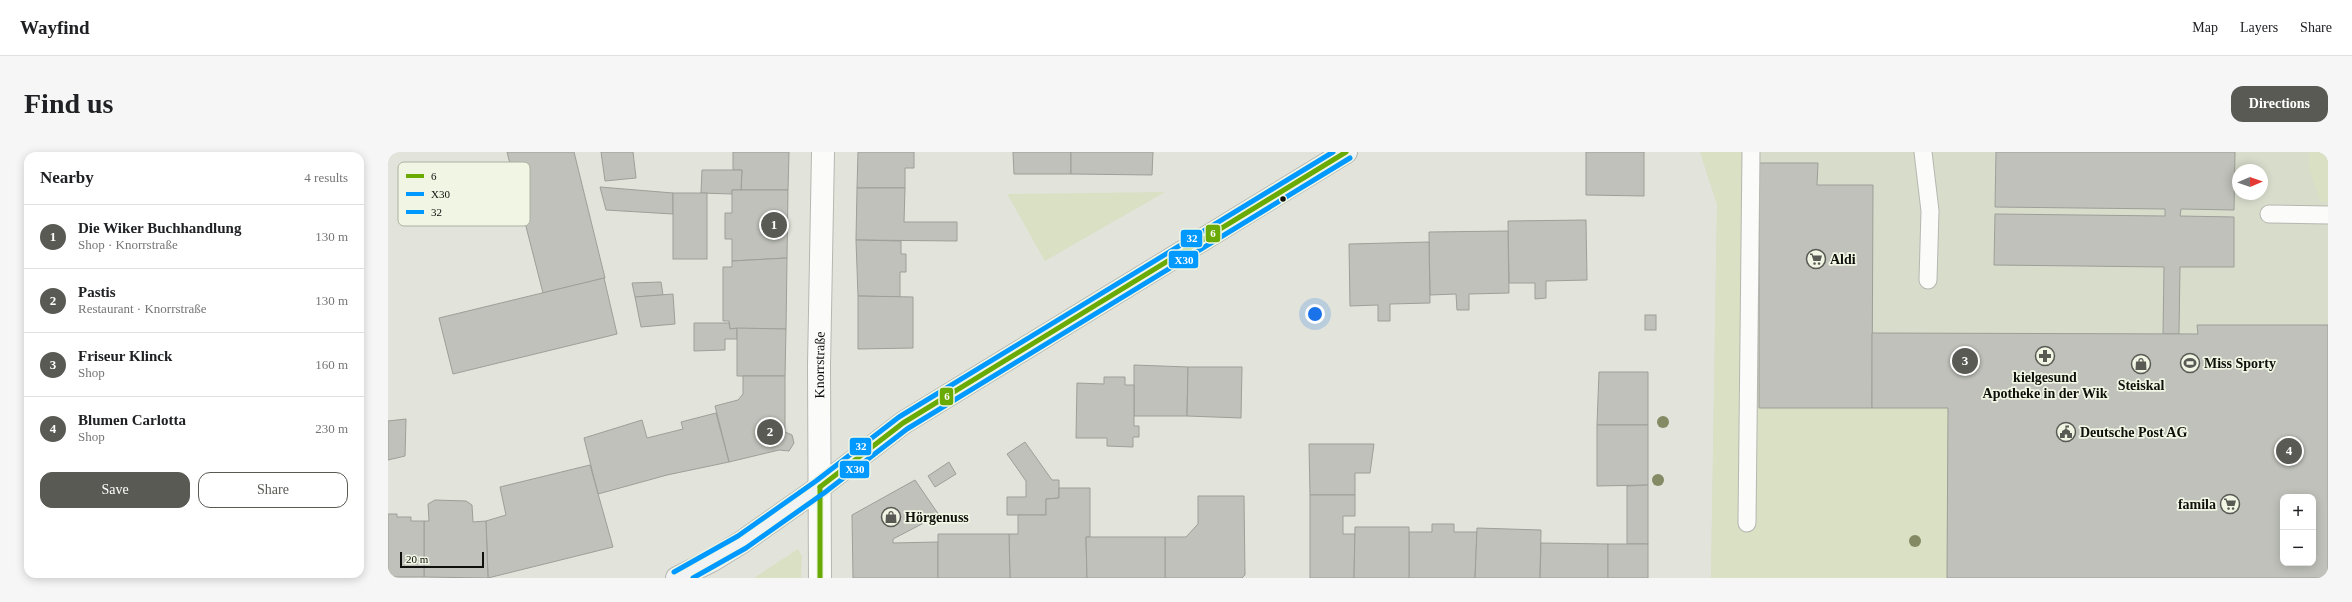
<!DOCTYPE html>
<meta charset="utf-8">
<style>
body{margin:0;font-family:"Times New Roman",serif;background:#f6f6f6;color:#202124}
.controls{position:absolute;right:12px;bottom:12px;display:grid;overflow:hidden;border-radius:8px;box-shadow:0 2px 10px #0003}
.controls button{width:36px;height:36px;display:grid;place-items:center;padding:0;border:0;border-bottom:1px solid #e0e0e0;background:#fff;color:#202124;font:20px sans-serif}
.compass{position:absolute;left:1844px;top:12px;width:36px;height:36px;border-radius:50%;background:#fff;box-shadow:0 2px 10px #0003;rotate:88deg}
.scale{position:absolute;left:12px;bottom:10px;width:84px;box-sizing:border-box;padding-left:4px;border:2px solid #0f100b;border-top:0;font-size:11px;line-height:14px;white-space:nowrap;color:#0f100b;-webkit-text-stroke:3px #f0f5e4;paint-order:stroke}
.you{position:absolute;left:927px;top:162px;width:14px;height:14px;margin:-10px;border:3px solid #fff;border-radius:50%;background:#1a73e8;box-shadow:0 0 0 6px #1a73e833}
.badge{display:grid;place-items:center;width:26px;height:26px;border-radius:50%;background:#595a54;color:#fff;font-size:13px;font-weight:700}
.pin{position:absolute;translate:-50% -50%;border:2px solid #fff;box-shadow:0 1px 4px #0006}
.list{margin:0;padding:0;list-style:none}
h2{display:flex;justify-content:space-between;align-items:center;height:52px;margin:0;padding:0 16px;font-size:17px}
h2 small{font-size:13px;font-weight:400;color:#757577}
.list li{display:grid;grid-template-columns:26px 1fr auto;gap:12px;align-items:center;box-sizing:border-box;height:64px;padding:0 16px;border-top:1px solid #e0e0e0}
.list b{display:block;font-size:15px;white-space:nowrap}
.list p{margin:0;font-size:13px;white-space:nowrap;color:#757577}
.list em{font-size:13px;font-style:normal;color:#757577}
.actions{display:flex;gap:8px;padding:12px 16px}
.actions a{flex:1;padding:9px 0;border:1px solid #595a54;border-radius:12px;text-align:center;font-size:14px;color:#595a54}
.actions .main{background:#595a54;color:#fff}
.map{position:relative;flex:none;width:1940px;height:426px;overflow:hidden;border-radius:12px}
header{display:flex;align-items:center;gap:24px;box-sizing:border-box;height:56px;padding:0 20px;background:#fff;border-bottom:1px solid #e0e0e0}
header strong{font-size:19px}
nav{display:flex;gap:22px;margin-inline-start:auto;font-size:14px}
.intro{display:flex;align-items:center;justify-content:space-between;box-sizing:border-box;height:96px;padding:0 24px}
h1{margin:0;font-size:28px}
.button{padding:10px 18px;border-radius:12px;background:#595a54;color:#fff;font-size:14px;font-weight:700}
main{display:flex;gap:24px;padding:0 24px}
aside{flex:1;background:#fff;border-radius:12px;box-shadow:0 2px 10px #0003}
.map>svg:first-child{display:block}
.built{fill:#d8dccb;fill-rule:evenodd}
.green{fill:#d9e0c3}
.building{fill:#bfc1ba;stroke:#9d9f98;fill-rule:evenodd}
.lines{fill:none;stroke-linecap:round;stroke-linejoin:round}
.lane-casing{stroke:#b5b7b0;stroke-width:19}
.street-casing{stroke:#b5b7b0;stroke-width:24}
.secondary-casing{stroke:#b5b7b0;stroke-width:24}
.lane{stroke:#fbfbfa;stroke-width:17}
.street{stroke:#fbfbfa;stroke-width:22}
.secondary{stroke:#f1f2f3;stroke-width:22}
.bus-1-casing{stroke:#f0f5e4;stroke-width:8}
.bus-2-casing{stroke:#f0f5e4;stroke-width:8}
.bus-3-casing{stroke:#f0f5e4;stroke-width:8}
.bus-1{stroke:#69ab04;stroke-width:5}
.bus-2{stroke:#09f;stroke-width:5}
.bus-3{stroke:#09f;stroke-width:5}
.tree{fill:#848a63}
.bus-dot{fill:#0f100b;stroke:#f0f5e4;stroke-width:1.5}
.labels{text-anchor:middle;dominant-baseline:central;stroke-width:3.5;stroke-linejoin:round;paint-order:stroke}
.poi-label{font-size:14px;font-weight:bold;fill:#0f100b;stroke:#f0f5e4;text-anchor:start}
.street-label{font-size:14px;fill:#0f100b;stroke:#f0f5e4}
.key{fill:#f0f5e4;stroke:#acb0a3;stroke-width:1}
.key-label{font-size:11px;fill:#0f100b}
.line-badge{stroke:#f0f5e4;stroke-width:1.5}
.badge-label{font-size:11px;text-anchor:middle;font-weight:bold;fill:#fff}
</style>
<header>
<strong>Wayfind</strong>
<nav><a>Map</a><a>Layers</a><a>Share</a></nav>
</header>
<div class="intro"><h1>Find us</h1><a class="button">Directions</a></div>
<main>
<aside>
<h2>Nearby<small>4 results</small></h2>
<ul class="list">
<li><span class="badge">1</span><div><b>Die Wiker Buchhandlung</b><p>Shop · Knorrstraße</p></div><em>130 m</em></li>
<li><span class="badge">2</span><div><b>Pastis</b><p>Restaurant · Knorrstraße</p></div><em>130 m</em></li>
<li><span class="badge">3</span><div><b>Friseur Klinck</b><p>Shop</p></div><em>160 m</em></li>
<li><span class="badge">4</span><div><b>Blumen Carlotta</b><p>Shop</p></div><em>230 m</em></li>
</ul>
<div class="actions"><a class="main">Save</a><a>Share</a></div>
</aside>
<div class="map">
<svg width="1940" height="426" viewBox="0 0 1940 426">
<rect width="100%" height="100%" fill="#e2e4db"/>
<!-- built -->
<path class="built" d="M1312 0H1940V426H1323L1329 52ZM1850 18H1874V42H1850ZM1895 345H1925V411H1895Z"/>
<!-- green -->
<g class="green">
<path d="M1312 0H1371V256H1560L1559 426H1323L1329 52Z"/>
<path d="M1921 0H1940V50H1932L1921 16Z"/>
<path d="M777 40 657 109 619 42Z"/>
<path d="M410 397 414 404 413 426H366Z"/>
</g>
<!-- building -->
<g class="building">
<path d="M119 0H186L217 126 155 141Z"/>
<path d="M213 0H245L248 26 217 29Z"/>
<path d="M345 0H401L400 38H353L354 18H345Z"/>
<path d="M470 0H526V16H517V36H469Z"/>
<path d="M625 0H683V22H626Z"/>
<path d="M683 0H765L764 23 683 22Z"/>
<path d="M1198 0H1256V44L1198 43Z"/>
<path d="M1608 0H1847L1846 58 1793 57 1792 64 1846 65V115H1792L1791 182H1775L1776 115 1606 113 1607 62 1777 64V57L1607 55Z"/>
<path d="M1371 11H1430L1429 33H1485L1484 256H1371Z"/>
<path d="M314 18H354L353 38H344V42L313 41Z"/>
<path d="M212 35 285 41V62L218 58Z"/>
<path d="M469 36H517L516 70H569V89L468 88Z"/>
<path d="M344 38H400L399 106 344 109V87H337V61H344Z"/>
<rect x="285" y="41" width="34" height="66"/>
<path d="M1198 68 1199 128 1158 129V146L1147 147V131H1121L1120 69Z"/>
<path d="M1120 79 1121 141 1081 142V158H1069L1068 142 1042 143 1041 80Z"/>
<path d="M468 88 513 89V102H518V120H512V145L470 144Z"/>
<path d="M1041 90 1042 151 1002 152V169H990V153L962 154 961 92Z"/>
<path d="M399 106 398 177H342L341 169H335V115H344V109Z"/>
<path d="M216 126 229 182 65 222 51 166Z"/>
<path d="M273 130 275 143 247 145 244 131Z"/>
<path d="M285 142 287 172 253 175 247 145Z"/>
<path d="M470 144 525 145V196L470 197Z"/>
<rect x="1257" y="163" width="11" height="15"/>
<path d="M306 171H341L342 177 349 176V187H337V198L306 199Z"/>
<path d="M1809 173H1940V426H1559L1560 256H1484V181L1810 182ZM1895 345H1925V411H1895Z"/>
<path d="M349 176 398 177 397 224H349Z"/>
<path d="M746 213 800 215 799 264H746Z"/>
<path d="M800 215H854L853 266 799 264Z"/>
<path d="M1211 220H1260V273H1209Z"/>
<path d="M355 224H397V280L404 283 406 291 401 299 391 298 341 310 327 254 350 248 355 242Z"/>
<path d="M716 225H737V233H746V274H751V285H745V295L719 294V286H688L689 231 716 232Z"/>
<path d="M328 261 341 310 279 323 210 342 196 286 254 268 259 286 295 277 293 270Z"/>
<path d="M18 267 17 304 0 308V269Z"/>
<path d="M1209 273H1260V333L1209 334Z"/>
<path d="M637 290 664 328H671V346L658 347V363H619V345H638V329L619 302Z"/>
<path d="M921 292H986L982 321H967V343H922Z"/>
<path d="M561 310 568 322 547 335 540 324Z"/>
<path d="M202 313 225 395 100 426 98 369 118 363 112 335Z"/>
<path d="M527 328 551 363 505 387V391L550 390V426H465L464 363Z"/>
<path d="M1260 333V392H1239V334Z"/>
<path d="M671 336H702V385H698L699 426H622L621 382H630V363H658V347L671 346Z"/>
<path d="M922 343H967V364H955V382H967L966 426H922Z"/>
<path d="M810 344H856L857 423 854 426H777V385H798L810 372Z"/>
<path d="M47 348 78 349 84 353 85 370 98 369 100 426 36 425V369H41L40 352Z"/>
<path d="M0 362H9V365H23V369H36V425H0Z"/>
<path d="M1044 372H1066V380H1089L1087 426H1021V380H1044Z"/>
<path d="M967 375H1021V426H966Z"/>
<path d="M1089 376 1153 378 1152 426H1087Z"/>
<path d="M550 382H621L622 426H550Z"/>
<path d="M698 385H777V426H699Z"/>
<path d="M1153 391 1220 392V426H1152Z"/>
<rect x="1220" y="392" width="40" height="34"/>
</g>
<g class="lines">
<!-- lane casing -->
<g class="lane-casing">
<g id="lane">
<path d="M1535 0 1542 59 1540 128"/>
<path d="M1881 62 1940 63"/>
<path d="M1359 371 1363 0"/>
</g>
</g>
<!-- street casing -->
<g class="street-casing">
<g id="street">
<path id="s1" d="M432 426 431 214 435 0"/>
</g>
</g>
<!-- secondary casing -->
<g class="secondary-casing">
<path id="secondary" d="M289 426 323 409 354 390 432 335 515 271 958 0"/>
</g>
<!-- lane -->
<use href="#lane" class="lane"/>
<!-- street -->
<use href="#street" class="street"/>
<!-- secondary -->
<use href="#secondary" class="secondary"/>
<!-- bus-1 casing -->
<g class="bus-1-casing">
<g id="bus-1">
<path d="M432 335 515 271 958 0"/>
<path d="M432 335V426"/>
</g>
</g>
<!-- bus-2 casing -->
<g class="bus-2-casing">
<path id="bus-2" d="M305 426 358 396 436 341 519 277 962 6"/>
</g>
<!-- bus-3 casing -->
<g class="bus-3-casing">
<path id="bus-3" d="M286 420 350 384 428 329 511 265 945 0"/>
</g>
<!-- bus-1 -->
<use href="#bus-1" class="bus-1"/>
<!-- bus-2 -->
<use href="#bus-2" class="bus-2"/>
<!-- bus-3 -->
<use href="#bus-3" class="bus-3"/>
</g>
<!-- trees -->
<g class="tree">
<circle cx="1275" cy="270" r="6"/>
<circle cx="1270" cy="328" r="6"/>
<circle cx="1527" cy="389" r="6"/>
</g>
<!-- icons -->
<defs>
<g id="supermarket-ring" transform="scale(1)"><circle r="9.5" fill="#f0f5e4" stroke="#595a54" stroke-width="1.5"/><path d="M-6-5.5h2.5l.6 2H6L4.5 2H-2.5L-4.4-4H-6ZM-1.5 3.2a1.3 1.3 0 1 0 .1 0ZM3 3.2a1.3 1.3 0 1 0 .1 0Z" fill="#595a54"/></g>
<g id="pharmacy-ring" transform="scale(1)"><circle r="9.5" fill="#f0f5e4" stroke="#595a54" stroke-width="1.5"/><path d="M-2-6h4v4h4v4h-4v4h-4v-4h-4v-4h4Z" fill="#595a54"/></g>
<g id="stadium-ring" transform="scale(1)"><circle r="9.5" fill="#f0f5e4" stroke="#595a54" stroke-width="1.5"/><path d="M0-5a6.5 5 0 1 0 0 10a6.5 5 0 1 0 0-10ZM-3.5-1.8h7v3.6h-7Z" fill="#595a54"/></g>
<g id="shop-ring" transform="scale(1)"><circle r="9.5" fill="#f0f5e4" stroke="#595a54" stroke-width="1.5"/><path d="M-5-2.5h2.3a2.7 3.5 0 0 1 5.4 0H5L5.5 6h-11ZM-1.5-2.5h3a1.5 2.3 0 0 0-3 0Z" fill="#595a54"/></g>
<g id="civic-ring" transform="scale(1)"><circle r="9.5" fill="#f0f5e4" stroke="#595a54" stroke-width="1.5"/><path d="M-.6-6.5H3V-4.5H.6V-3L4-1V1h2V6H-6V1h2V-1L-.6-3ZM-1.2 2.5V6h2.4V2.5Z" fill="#595a54"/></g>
</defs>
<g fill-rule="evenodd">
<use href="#supermarket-ring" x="1428" y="107"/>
<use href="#pharmacy-ring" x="1657" y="204"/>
<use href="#stadium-ring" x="1802" y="211"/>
<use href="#shop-ring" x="1753" y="212"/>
<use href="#civic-ring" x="1678" y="280"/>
<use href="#supermarket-ring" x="1842" y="352"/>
<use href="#shop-ring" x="503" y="365"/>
</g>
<!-- markers -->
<circle class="bus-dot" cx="895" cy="47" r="3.5"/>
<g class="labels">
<!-- poi labels -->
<g class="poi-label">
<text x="1442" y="107">Aldi</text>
<text x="1816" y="211">Miss Sporty</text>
<text x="1657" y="225" text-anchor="middle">kielgesund<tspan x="1657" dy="16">Apotheke in der Wik</tspan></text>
<text x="1753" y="233" text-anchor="middle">Steiskal</text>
<text x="1692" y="280">Deutsche Post AG</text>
<text x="1828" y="352" text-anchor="end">famila</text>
<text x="517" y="365">Hörgenuss</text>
</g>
<!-- street labels -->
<g class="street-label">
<text stroke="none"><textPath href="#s1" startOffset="213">Knorrstraße</textPath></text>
</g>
</g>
<!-- legend -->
<rect x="10" y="10" width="132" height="64" rx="6" class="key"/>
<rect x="18" y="22" width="18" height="4" fill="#69ab04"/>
<rect x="18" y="40" width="18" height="4" fill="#09f"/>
<rect x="18" y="58" width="18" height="4" fill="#09f"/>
<g class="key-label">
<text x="43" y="28">6</text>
<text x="43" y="46">X30</text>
<text x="43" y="64">32</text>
</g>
<g class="line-badge">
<rect x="817" y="72" width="16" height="19" rx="4" fill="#69ab04"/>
<rect x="792" y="77" width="23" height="19" rx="4" fill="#09f"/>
<rect x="780" y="98" width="31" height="19" rx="4" fill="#09f"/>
<rect x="551" y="235" width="15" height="19" rx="4" fill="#69ab04"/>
<rect x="461" y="285" width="23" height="19" rx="4" fill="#09f"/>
<rect x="451" y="308" width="31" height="19" rx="4" fill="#09f"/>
</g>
<g class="badge-label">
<text x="825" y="85">6</text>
<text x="804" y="90">32</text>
<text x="796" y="112">X30</text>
<text x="559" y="248">6</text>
<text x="473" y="298">32</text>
<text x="467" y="321">X30</text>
</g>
</svg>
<div class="controls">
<button>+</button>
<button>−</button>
</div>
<svg class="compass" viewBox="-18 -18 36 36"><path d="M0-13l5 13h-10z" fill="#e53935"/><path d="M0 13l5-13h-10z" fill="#757577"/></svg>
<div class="scale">20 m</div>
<div class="you"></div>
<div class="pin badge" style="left:386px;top:73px">1</div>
<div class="pin badge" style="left:382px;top:280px">2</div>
<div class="pin badge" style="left:1577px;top:209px">3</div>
<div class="pin badge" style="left:1901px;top:299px">4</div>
</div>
</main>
